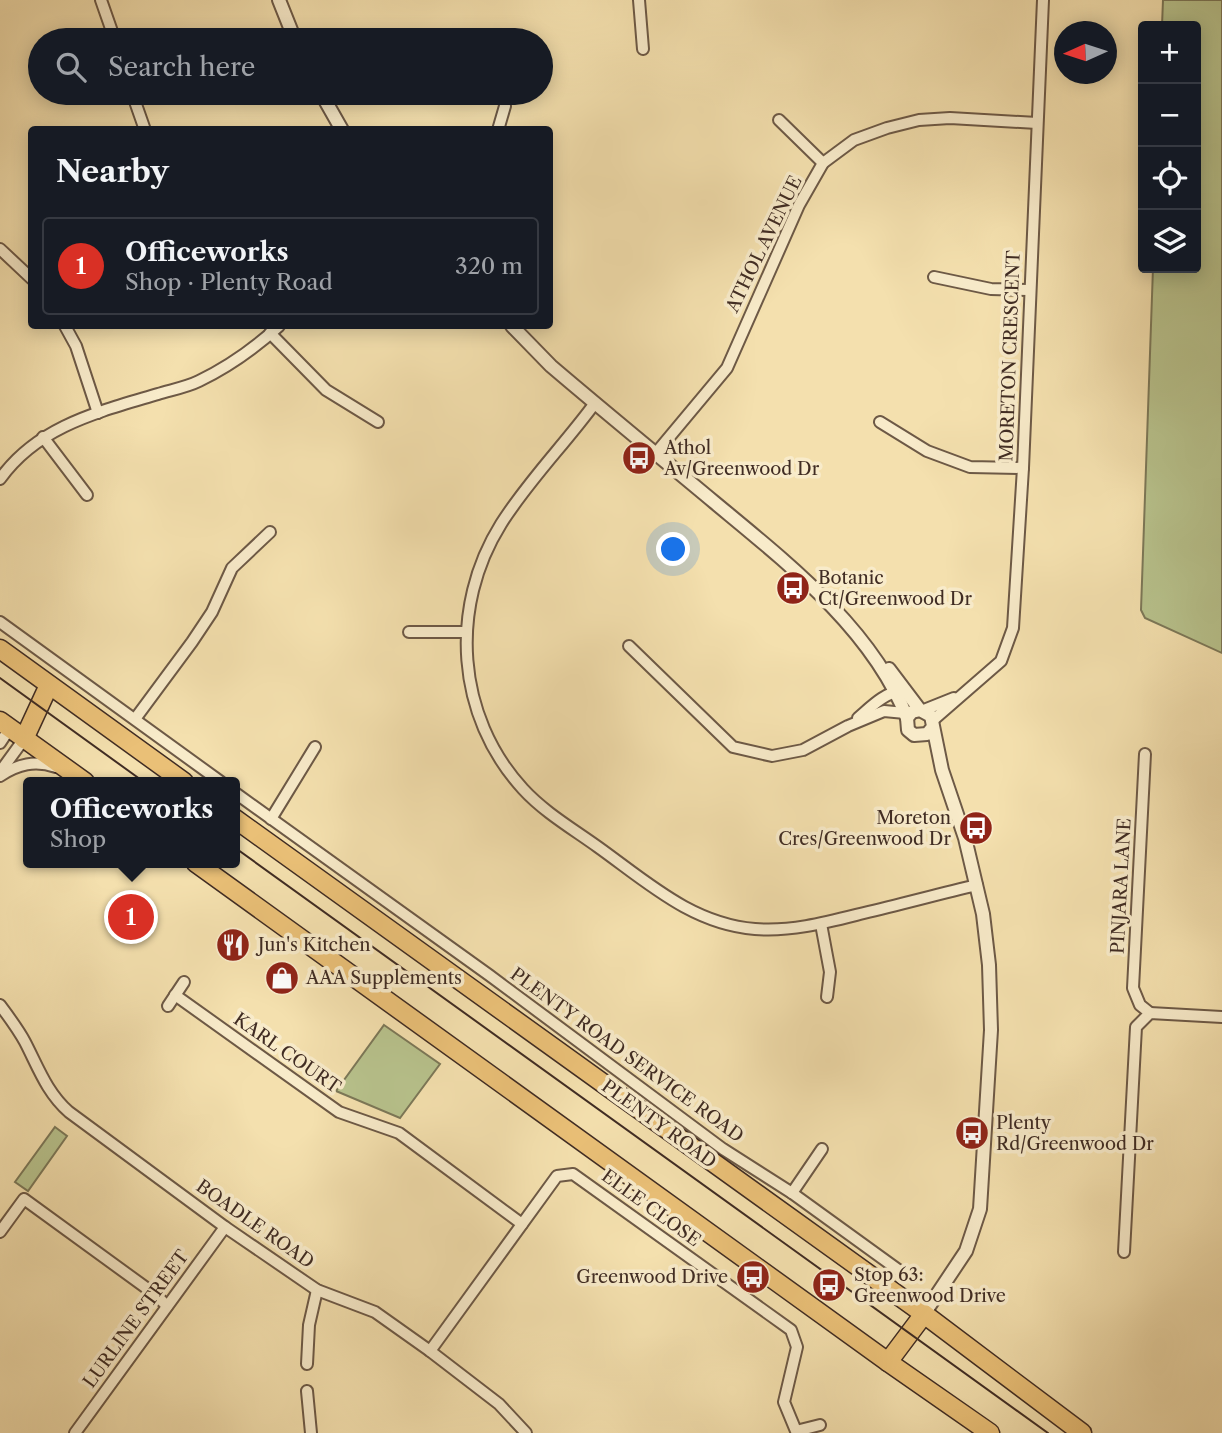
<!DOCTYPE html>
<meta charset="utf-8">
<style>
body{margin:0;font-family:"Libre Caslon Text",serif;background:#20242c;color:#f1f3f6}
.controls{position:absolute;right:21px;top:21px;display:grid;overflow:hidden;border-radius:7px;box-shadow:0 4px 18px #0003}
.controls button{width:63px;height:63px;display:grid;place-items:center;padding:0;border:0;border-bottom:2px solid #363941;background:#171b24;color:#f1f3f6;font:35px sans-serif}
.compass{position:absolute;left:1054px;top:21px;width:63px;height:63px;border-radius:50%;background:#171b24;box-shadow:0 4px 18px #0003;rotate:267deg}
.you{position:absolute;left:674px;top:550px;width:24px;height:24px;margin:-18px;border:5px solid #fff;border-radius:50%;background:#1a73e8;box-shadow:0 0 0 10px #1a73e833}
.badge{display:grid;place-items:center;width:46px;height:46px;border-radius:50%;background:#d93025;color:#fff;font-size:23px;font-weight:700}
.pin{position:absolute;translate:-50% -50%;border:4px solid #fff;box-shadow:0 2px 7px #0006}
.popup{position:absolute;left:23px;top:777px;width:217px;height:91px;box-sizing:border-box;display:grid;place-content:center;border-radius:7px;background:#171b24;filter:drop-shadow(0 2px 5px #0005);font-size:23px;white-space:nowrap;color:#9ea1a6}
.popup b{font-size:26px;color:#f1f3f6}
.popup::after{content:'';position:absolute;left:50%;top:100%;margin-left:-14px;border:14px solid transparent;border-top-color:#171b24}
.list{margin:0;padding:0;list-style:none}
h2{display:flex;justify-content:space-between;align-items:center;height:91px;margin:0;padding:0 28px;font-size:30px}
h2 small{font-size:23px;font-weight:400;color:#9ea1a6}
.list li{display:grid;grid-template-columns:46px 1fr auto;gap:21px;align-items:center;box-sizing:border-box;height:98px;margin:0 14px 14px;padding:0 14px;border:2px solid #363941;border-radius:7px}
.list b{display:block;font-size:26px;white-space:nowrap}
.list p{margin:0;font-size:23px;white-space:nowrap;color:#9ea1a6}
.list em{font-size:23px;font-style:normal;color:#9ea1a6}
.icon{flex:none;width:38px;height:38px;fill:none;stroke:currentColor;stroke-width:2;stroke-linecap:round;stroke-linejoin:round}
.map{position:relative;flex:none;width:1222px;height:1433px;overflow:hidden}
.search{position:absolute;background:#171b24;box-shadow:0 4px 18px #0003;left:28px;top:28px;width:525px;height:77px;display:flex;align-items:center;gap:18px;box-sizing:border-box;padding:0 24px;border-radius:38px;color:#9ea1a6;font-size:26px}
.panel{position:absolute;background:#171b24;box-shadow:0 4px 18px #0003;left:28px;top:126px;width:525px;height:203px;border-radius:7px}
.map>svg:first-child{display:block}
.green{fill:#b8c38d;stroke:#7c7858;stroke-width:2}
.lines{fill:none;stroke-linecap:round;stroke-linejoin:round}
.minor-casing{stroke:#6d5946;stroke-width:14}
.tertiary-casing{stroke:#6d5946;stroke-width:16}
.trunk-casing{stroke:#402c23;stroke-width:21}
.minor{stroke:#f8ebca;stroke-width:10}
.tertiary{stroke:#f8ebca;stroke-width:12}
.trunk{stroke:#eac077;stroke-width:18}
.tram{stroke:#402c23;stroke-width:2}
.labels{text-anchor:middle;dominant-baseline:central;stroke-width:7;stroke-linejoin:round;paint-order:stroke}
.street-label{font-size:18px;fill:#402c23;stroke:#f8ebca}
.poi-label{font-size:18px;fill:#402c23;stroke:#f8ebca;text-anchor:start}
</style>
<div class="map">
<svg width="1222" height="1433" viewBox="0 0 1222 1433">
<rect width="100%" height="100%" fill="#f4e0ae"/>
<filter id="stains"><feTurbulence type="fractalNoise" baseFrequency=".00286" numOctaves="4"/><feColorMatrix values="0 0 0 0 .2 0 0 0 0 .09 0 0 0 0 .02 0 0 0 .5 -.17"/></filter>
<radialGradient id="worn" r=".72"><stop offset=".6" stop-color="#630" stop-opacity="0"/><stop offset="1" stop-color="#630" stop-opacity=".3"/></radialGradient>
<!-- green -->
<g class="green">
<path d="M1163 0H1222V653L1145 618 1141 610 1153 268H1196V26H1162Z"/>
<path d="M384 1025 440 1064 400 1118 336 1091Z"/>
<path d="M55 1127 67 1136 28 1191 15 1182Z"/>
</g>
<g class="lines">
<!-- minor casing -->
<g class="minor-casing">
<g id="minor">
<path d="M101 0 115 40"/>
<path d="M639 0 643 49"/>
<path d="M132 93 145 130"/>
<path d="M779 120 823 163"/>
<path d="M498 130 505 106"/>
<path d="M0 249 32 279"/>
<path d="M934 277 991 289 1029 290"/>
<path d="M65 326 76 346 98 413"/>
<path d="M270 333 326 390 378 422"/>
<path d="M595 403C565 444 528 481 501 524 449 607 456 716 523 789 544 812 573 829 598 847 647 882 692 924 755 929 792 932 828 922 864 913 902 904 939 894 977 885"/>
<path d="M880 422 927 451 970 467 1023 468"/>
<path d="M43 437 87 495"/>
<path d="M656 453 727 368 799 205 823 163 854 140 887 128 919 120 950 118 1037 123"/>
<path d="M0 479C38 426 98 412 158 394 171 390 187 387 199 381 228 367 256 347 279 326"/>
<path d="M0 622 221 782"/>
<path d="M409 632H466"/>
<path d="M629 646 733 747 772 756 803 750 848 726 884 711 905 713"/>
<path d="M924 710 954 698"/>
<path d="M858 718C872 706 884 693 903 690"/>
<path d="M135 719 192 642 212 612 232 568 270 532"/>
<path d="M932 721 1001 661 1013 628 1023 468 1043 0"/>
<path d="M0 743 10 728"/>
<path d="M1145 754 1133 988 1140 1005 1150 1013"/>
<path d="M0 772 24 739"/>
<path d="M0 776C18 764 35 760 56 767"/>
<path d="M234 792 489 975 723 1149 792 1193 904 1274"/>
<path d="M271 819 315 747"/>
<path d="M821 924 830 972 827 997"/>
<path d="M175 995 339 1112 399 1133 522 1224"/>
<path d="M0 1005C9 1017 18 1029 25 1042 38 1067 47 1093 69 1112L225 1227 317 1290 375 1312 430 1351 499 1404 526 1433"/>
<path d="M168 1006 184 982"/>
<path d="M792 1193 822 1149"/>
<path d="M0 1232 24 1199 156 1295 167 1306"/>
<path d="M1124 1252 1136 1027 1150 1013 1222 1017"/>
<path d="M430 1351 557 1176 573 1174 791 1330 797 1347 784 1402 796 1431 820 1425"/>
<path d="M307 1364 309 1325 317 1290"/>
<path d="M307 1391 311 1433"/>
<path d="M75 1433 225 1227"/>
</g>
</g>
<!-- tertiary casing -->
<g class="tertiary-casing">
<g id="tertiary">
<path d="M279 0 295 40"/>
<path d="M321 93 342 130"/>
<path d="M512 326 551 366C605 412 660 457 714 502 785 561 873 629 907 718"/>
<path d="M889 669 920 710"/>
<path d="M924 1314 966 1251 980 1209 991 1030 989 965 983 914 965 838 942 770 931 716 920 710 912 712 907 718 908 730 914 735 927 734 932 728"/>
</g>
</g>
<!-- trunk casing -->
<g class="trunk-casing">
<g id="trunk">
<path d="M0 649 184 782"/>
<path d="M0 721 85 782"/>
<path d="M24 739 49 685"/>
<path d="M234 818 924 1314 1082 1433"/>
<path d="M196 863 888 1362 990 1433"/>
<path d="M888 1362 924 1314"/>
</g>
</g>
<!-- minor -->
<use href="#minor" class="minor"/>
<!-- tertiary -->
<use href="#tertiary" class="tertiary"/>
<!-- trunk -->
<use href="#trunk" class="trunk"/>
<!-- tram -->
<g class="tram">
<path d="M0 678 144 782"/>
<path d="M234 847 1048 1433"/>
</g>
</g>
<!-- icons -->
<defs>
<g id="bus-disc" transform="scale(1.75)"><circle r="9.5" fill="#8f2418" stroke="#f8ebca"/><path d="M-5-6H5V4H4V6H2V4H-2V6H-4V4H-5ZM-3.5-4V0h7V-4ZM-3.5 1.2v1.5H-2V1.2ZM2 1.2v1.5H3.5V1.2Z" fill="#fff"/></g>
<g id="restaurant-disc" transform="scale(1.75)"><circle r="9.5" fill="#8f2418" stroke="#f8ebca"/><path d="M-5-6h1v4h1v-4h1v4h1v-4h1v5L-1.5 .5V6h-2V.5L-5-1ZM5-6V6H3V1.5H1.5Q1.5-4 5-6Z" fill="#fff"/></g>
<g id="shop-disc" transform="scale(1.75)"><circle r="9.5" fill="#8f2418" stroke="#f8ebca"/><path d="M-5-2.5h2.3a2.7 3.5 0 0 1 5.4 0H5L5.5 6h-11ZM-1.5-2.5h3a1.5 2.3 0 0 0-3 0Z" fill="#fff"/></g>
</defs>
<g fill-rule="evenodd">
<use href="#bus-disc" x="639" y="458"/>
<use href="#bus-disc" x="793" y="588"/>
<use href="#bus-disc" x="976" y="828"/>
<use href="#restaurant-disc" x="233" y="945"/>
<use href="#shop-disc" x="282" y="978"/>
<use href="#bus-disc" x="972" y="1133"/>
<use href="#bus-disc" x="753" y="1277"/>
<use href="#bus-disc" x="829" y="1285"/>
</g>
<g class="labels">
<!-- street labels -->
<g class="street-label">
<text transform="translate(764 244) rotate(-64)">ATHOL AVENUE</text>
<text transform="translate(1010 356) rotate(-88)">MORETON CRESCENT</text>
<text transform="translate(1121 886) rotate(-87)">PINJARA LANE</text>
<text transform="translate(287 1053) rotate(35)">KARL COURT</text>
<text transform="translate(627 1055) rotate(36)">PLENTY ROAD SERVICE ROAD</text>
<text transform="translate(659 1124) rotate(36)">PLENTY ROAD</text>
<text transform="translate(651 1208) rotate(36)">ELLE CLOSE</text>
<text transform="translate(255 1224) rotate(35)">BOADLE ROAD</text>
<text transform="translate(136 1319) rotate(-54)">LURLINE STREET</text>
</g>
<!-- poi labels -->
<g class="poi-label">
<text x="664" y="448">Athol<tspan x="664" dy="21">Av/Greenwood Dr</tspan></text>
<text x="818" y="578">Botanic<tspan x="818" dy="21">Ct/Greenwood Dr</tspan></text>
<text x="951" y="818" text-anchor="end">Moreton<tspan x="951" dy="21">Cres/Greenwood Dr</tspan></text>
<text x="258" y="945">Jun's Kitchen</text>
<text x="306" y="978">AAA Supplements</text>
<text x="996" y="1123">Plenty<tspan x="996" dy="21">Rd/Greenwood Dr</tspan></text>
<text x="854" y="1275">Stop 63:<tspan x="854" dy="21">Greenwood Drive</tspan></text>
<text x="728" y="1277" text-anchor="end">Greenwood Drive</text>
</g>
</g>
<rect width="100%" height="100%" filter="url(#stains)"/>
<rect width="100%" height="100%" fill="url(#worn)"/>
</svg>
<div class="controls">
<button>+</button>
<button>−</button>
<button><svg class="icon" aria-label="locate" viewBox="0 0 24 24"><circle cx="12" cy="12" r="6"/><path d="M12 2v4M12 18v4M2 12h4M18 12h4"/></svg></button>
<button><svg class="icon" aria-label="layers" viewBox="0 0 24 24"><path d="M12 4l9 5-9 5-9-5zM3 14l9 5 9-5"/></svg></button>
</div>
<svg class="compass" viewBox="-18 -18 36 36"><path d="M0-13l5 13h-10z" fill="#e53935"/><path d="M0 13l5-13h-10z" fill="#9ea1a6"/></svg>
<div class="you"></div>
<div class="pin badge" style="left:131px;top:917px">1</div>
<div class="popup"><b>Officeworks</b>Shop</div>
<div class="search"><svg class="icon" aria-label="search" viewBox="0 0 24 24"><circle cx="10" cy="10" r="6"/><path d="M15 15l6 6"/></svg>Search here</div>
<section class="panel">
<h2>Nearby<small></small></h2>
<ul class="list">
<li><span class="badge">1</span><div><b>Officeworks</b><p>Shop · Plenty Road</p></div><em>320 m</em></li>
</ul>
</section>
</div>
